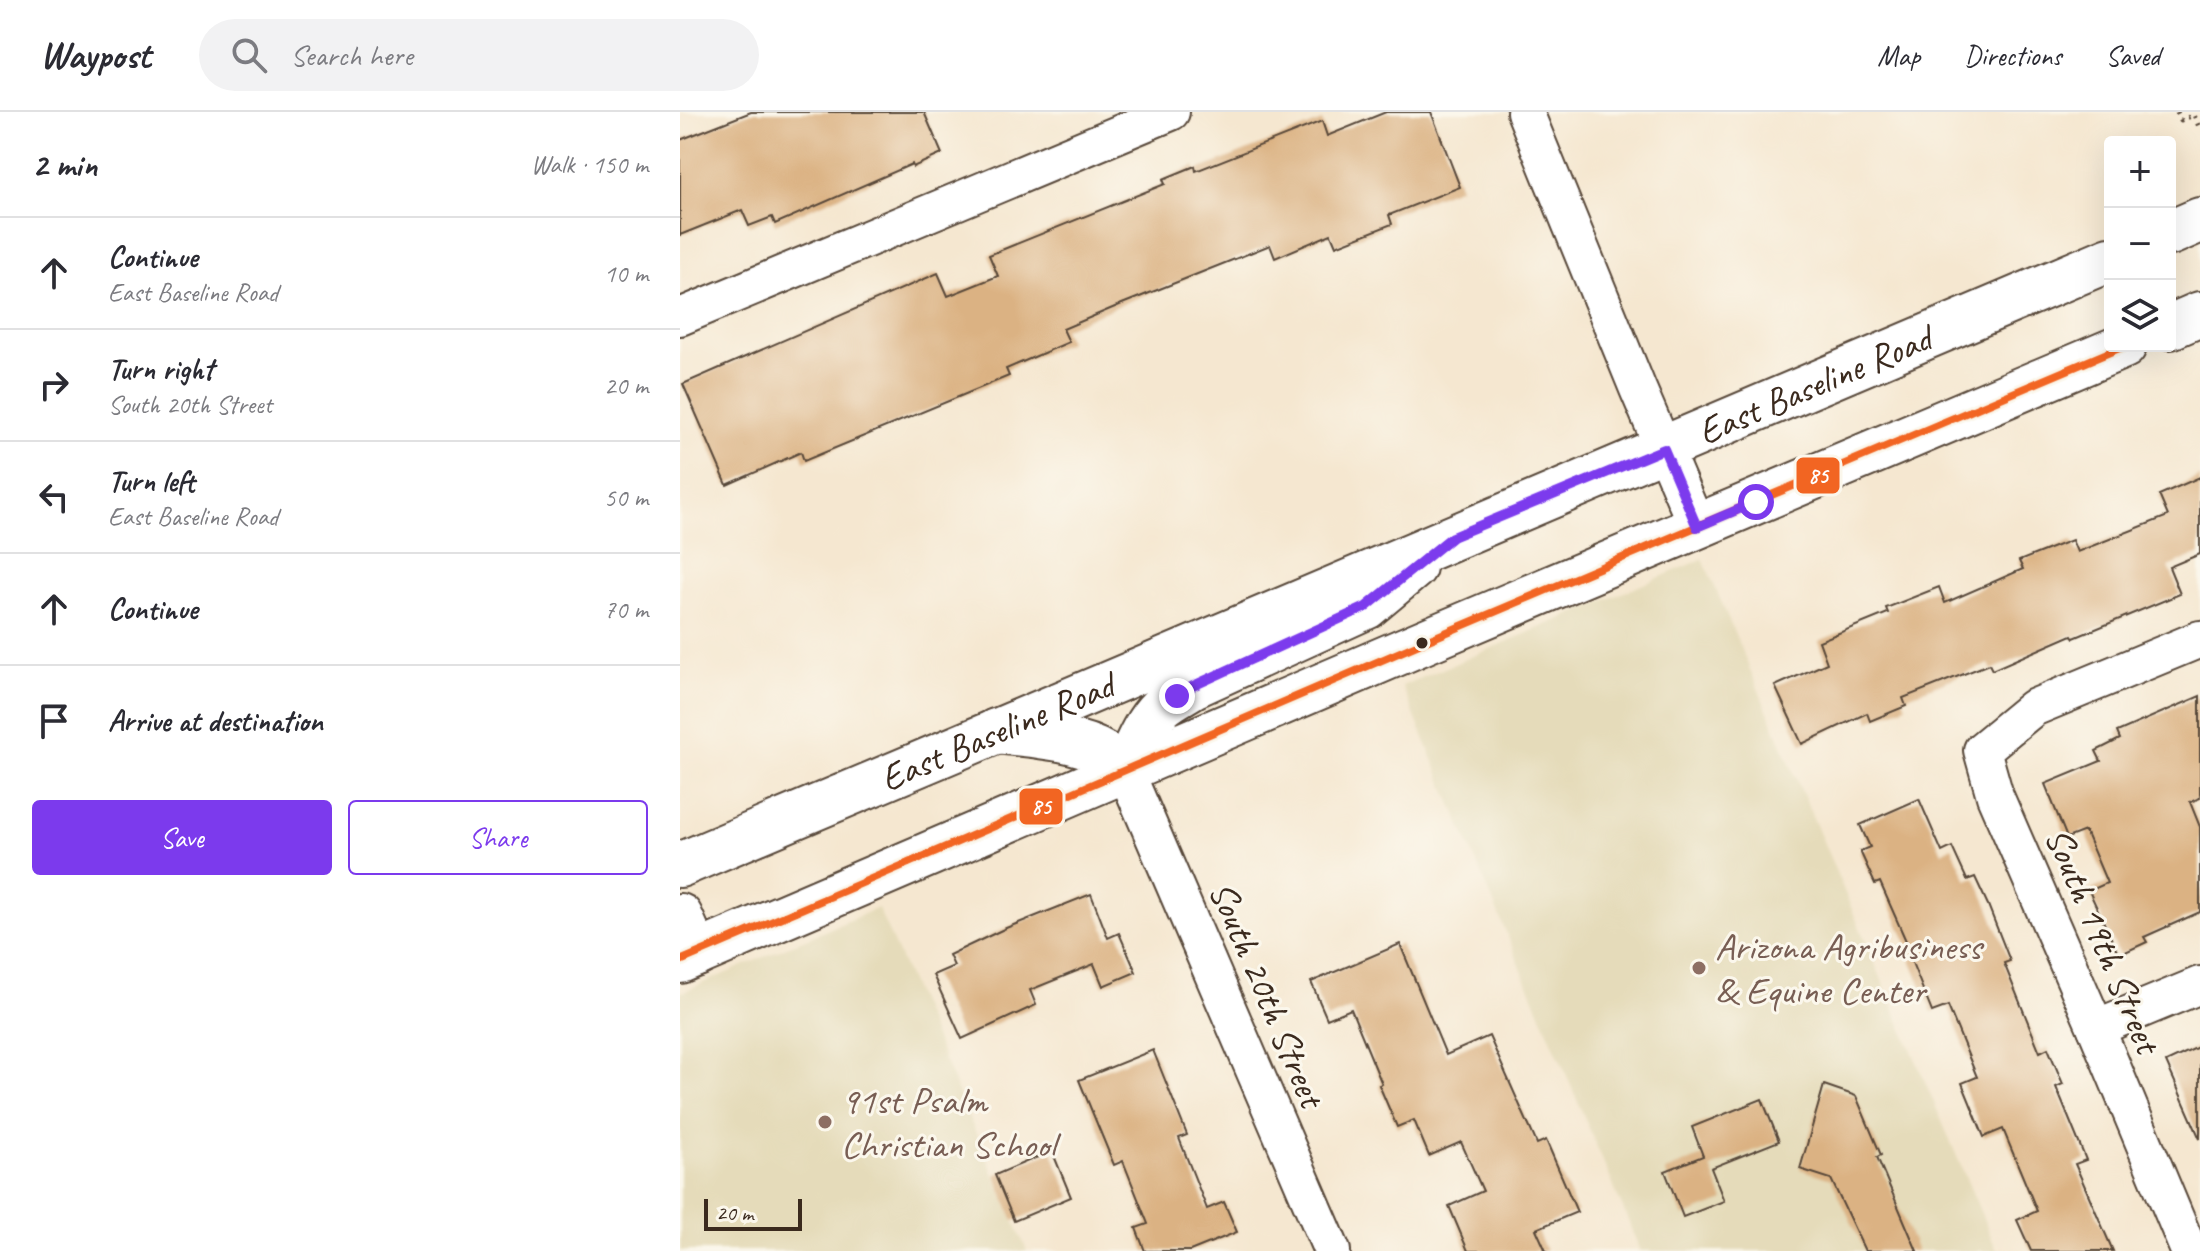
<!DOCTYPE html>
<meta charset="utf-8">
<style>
body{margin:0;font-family:Caveat,sans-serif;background:#f2f2f3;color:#2b2b33}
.controls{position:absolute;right:24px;top:24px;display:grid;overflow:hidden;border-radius:8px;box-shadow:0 8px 32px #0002}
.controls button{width:72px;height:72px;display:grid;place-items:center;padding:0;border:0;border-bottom:2px solid #e1e1e2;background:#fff;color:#2b2b33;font:40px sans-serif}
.scale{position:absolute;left:24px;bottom:20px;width:98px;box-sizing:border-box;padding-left:8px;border:4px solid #3b2a1e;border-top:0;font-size:22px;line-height:28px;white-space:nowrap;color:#3b2a1e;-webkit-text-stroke:6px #fbf7ec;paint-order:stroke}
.stop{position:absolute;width:24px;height:24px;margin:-18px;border:6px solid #7c3aed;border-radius:50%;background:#fff}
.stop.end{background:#7c3aed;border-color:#fff;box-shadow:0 2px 8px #0008}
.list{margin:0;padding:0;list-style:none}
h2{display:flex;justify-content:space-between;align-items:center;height:104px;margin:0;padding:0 32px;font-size:34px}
h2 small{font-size:26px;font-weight:400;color:#7c7c81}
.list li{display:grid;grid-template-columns:52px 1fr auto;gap:24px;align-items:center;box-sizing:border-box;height:112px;padding:0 32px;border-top:2px solid #e1e1e2}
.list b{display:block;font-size:30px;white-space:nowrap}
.list p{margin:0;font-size:26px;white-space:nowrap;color:#7c7c81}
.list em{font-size:26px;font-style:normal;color:#7c7c81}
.actions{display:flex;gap:16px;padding:24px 32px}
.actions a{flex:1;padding:18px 0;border:2px solid #7c3aed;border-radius:8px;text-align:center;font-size:28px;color:#7c3aed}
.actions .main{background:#7c3aed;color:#fff}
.icon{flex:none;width:44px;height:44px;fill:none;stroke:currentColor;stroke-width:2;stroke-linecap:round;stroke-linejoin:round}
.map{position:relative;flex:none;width:1520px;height:1139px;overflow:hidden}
header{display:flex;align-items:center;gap:48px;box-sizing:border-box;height:112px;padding:0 40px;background:#fff;border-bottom:2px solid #e1e1e2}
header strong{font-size:38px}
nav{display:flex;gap:44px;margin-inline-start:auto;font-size:28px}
.search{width:560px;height:72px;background:#f2f2f3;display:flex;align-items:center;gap:20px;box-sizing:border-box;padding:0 28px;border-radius:44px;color:#7c7c81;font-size:30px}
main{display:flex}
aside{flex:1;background:#fff}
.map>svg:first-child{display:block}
.built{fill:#e5dbba}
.building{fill:#dbb283}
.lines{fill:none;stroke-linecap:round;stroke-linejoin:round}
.street-casing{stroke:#574639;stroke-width:40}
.primary-casing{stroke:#574639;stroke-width:48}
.path{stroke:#574639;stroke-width:5;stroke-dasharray:2 6;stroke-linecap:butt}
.street{stroke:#fff;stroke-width:36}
.primary{stroke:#fff;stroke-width:44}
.bus-1-casing{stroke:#fbf7ec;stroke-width:14}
.bus-1{stroke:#f26522;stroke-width:8}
.route{stroke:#7c3aed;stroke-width:10}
.bus-dot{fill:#3b2a1e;stroke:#fbf7ec;stroke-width:3}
.education-dot{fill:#8d6e63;stroke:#fbf7ec;stroke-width:3}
.labels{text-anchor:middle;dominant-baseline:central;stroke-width:6;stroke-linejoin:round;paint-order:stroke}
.street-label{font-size:38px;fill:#3b2a1e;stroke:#fbf7ec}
.education-label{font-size:38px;fill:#785e54;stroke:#fbf7ec;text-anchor:start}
.line-badge{stroke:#fbf7ec;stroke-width:3}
.badge-label{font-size:22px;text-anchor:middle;font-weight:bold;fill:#fff}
</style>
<header>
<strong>Waypost</strong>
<div class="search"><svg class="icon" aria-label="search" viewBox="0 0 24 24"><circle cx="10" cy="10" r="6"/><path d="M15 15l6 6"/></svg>Search here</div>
<nav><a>Map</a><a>Directions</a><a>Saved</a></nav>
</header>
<main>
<aside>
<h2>2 min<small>Walk · 150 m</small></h2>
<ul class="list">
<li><svg class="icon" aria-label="ahead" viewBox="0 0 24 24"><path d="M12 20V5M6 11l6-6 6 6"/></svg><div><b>Continue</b><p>East Baseline Road</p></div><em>10 m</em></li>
<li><svg class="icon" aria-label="right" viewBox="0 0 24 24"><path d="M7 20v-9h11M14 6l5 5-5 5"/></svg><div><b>Turn right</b><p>South 20th Street</p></div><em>20 m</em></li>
<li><svg class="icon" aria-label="left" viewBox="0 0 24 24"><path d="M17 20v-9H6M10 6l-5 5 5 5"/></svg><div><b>Turn left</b><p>East Baseline Road</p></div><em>50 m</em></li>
<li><svg class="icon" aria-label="ahead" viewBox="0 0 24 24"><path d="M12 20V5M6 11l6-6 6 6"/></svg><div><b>Continue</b></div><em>70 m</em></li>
<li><svg class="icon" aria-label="arrive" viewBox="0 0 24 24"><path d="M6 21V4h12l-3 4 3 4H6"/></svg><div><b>Arrive at destination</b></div></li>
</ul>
<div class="actions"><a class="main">Save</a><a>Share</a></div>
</aside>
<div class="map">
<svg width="1520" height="1139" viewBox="0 0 1520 1139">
<rect width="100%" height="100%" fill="#fbf7ec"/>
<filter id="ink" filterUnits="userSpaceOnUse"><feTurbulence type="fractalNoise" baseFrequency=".0125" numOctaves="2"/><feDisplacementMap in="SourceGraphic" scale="16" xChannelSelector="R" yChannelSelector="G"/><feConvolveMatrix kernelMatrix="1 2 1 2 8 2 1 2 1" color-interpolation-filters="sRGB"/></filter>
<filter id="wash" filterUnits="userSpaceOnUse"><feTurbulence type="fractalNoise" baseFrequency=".006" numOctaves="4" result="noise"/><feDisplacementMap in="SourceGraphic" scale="32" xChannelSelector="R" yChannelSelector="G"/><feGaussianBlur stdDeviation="1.8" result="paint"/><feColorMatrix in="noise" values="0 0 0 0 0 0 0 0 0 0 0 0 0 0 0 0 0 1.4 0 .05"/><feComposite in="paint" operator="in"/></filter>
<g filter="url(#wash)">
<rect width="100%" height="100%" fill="#f5e7d0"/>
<!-- built -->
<g class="built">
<path d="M1023 447 1317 1139H961L722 574Z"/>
<path d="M198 796 347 1139H0V881Z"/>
</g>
<g id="blocks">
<!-- building -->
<g class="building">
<path d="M71 0H244L262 42 233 55 232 52 95 112 92 105 69 114 62 98 0 123V28Z"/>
<path d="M706 0H751L780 75 709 103 712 112 656 134 651 122 595 146 590 133 442 192 383 217 389 230 326 257 329 264 124 349 121 340 47 373 3 272 258 161 268 184 318 164 309 143 485 72 483 67 515 54 516 59 642 9 647 24Z"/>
<path d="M1520 365V442L1489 455 1500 482 1394 526 1392 523 1312 558 1309 552 1223 586 1226 594 1190 609 1187 601 1122 632 1095 574 1147 551 1139 529 1208 501 1206 496 1259 475 1265 491 1343 457 1339 449 1392 428 1397 440 1488 404 1479 383Z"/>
<path d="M1520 584V686L1510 690 1520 715V800L1464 825 1467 830 1439 843 1409 779 1427 771 1405 719 1387 726 1365 672 1421 649 1416 639 1440 627 1437 620Z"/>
<path d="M1239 687 1262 740 1272 735 1287 768 1295 765 1308 793 1330 849 1324 851 1360 940 1368 936 1383 972 1376 975 1406 1048 1395 1052 1433 1139H1351L1337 1108 1357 1099 1323 1017 1304 1025 1282 971 1297 965 1268 894 1252 900 1231 848 1234 847 1200 770 1195 772 1180 739 1190 735 1180 713Z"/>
<path d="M411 782 428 826 439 821 456 860 423 874 414 852 350 878 356 893 282 927 253 863 274 854 269 843 326 816Z"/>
<path d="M720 832 766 943 809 924 857 1032 866 1028 897 1100 856 1117 866 1139H788L769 1094 803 1079 781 1030 749 1044 734 1008 717 1015 699 973 702 972 671 897 647 907 631 870Z"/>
<path d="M1520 934V1027L1486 950Z"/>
<path d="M473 938 507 1023 499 1026 527 1097 544 1090 557 1120 510 1139H465L456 1116 468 1112 443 1049 434 1053 399 968Z"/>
<path d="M1144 973 1176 984 1201 1043 1197 1045 1237 1139H1185L1151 1067 1120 1057Z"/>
<path d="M1082 987 1099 1029 1031 1056 1044 1089 1003 1105 985 1059 1023 1044 1012 1015Z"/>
<path d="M372 1039 391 1085 334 1109 315 1063Z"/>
</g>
</g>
</g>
<g filter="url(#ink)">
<use href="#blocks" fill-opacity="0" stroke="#574639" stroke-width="2"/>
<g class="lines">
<!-- street casing -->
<g class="street-casing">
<g id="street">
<path d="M845 0 958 277 1017 415"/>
<path d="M0 205 491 0"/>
<path d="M445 658 652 1139"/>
<path d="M1416 916 1520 873"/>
<path d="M1509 1139 1416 916 1315 684 1302 638 1353 596 1520 527"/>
</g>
</g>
<!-- primary casing -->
<g class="primary-casing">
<g id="primary">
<path d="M1490 121 1520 108"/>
<path d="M1490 215 1520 202"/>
<path d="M316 619C348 623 397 625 424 642 431 647 438 653 445 658 455 637 463 613 480 596 489 587 502 581 513 574L686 495 734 455"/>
<path id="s1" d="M0 753C477 552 953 349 1430 147"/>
<path d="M0 804 17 842"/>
<path d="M0 849 746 529 1444 234"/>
</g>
</g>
<!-- path -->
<path class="path" d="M1497 0 1501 8 1514 3 1520 17"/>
<!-- street -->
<use href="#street" class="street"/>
<!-- primary -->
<use href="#primary" class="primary"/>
<!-- bus-1 casing -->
<g class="bus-1-casing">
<path id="bus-1" d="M0 849 746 529 1444 234"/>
</g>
<!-- bus-1 -->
<use href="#bus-1" class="bus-1"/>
</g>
</g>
<g class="lines" filter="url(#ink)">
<!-- route -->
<path class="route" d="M497 584 513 574 686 495 772 425 984 337 1017 415 1076 390"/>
</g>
<!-- markers -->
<circle class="bus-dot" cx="742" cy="531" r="7"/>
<g class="education-dot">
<circle cx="1019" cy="856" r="8"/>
<circle cx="145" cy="1010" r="8"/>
</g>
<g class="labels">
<!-- street labels -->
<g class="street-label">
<text stroke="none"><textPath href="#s1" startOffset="1232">East Baseline Road</textPath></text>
<text stroke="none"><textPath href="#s1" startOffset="344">East Baseline Road</textPath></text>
<text transform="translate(1423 828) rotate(67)">South 19th Street</text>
<text transform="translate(587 882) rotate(67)">South 20th Street</text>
</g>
<!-- education labels -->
<g class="education-label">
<text x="1035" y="834">Arizona Agribusiness<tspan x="1035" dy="44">&amp; Equine Center</tspan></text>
<text x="161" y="988">91st Psalm<tspan x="161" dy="44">Christian School</tspan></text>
</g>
</g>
<g class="line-badge">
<rect x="1115" y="344" width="46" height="39" rx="8" fill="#f26522"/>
<rect x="338" y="675" width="46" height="39" rx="8" fill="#f26522"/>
</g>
<g class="badge-label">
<text x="1138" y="371">85</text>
<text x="361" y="702">85</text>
</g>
</svg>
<div class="controls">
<button>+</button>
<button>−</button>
<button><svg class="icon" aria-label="layers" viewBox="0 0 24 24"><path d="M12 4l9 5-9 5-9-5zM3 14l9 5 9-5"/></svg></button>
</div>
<div class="scale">20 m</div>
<div class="stop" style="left:1076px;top:390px"></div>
<div class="stop end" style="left:497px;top:584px"></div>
</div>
</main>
